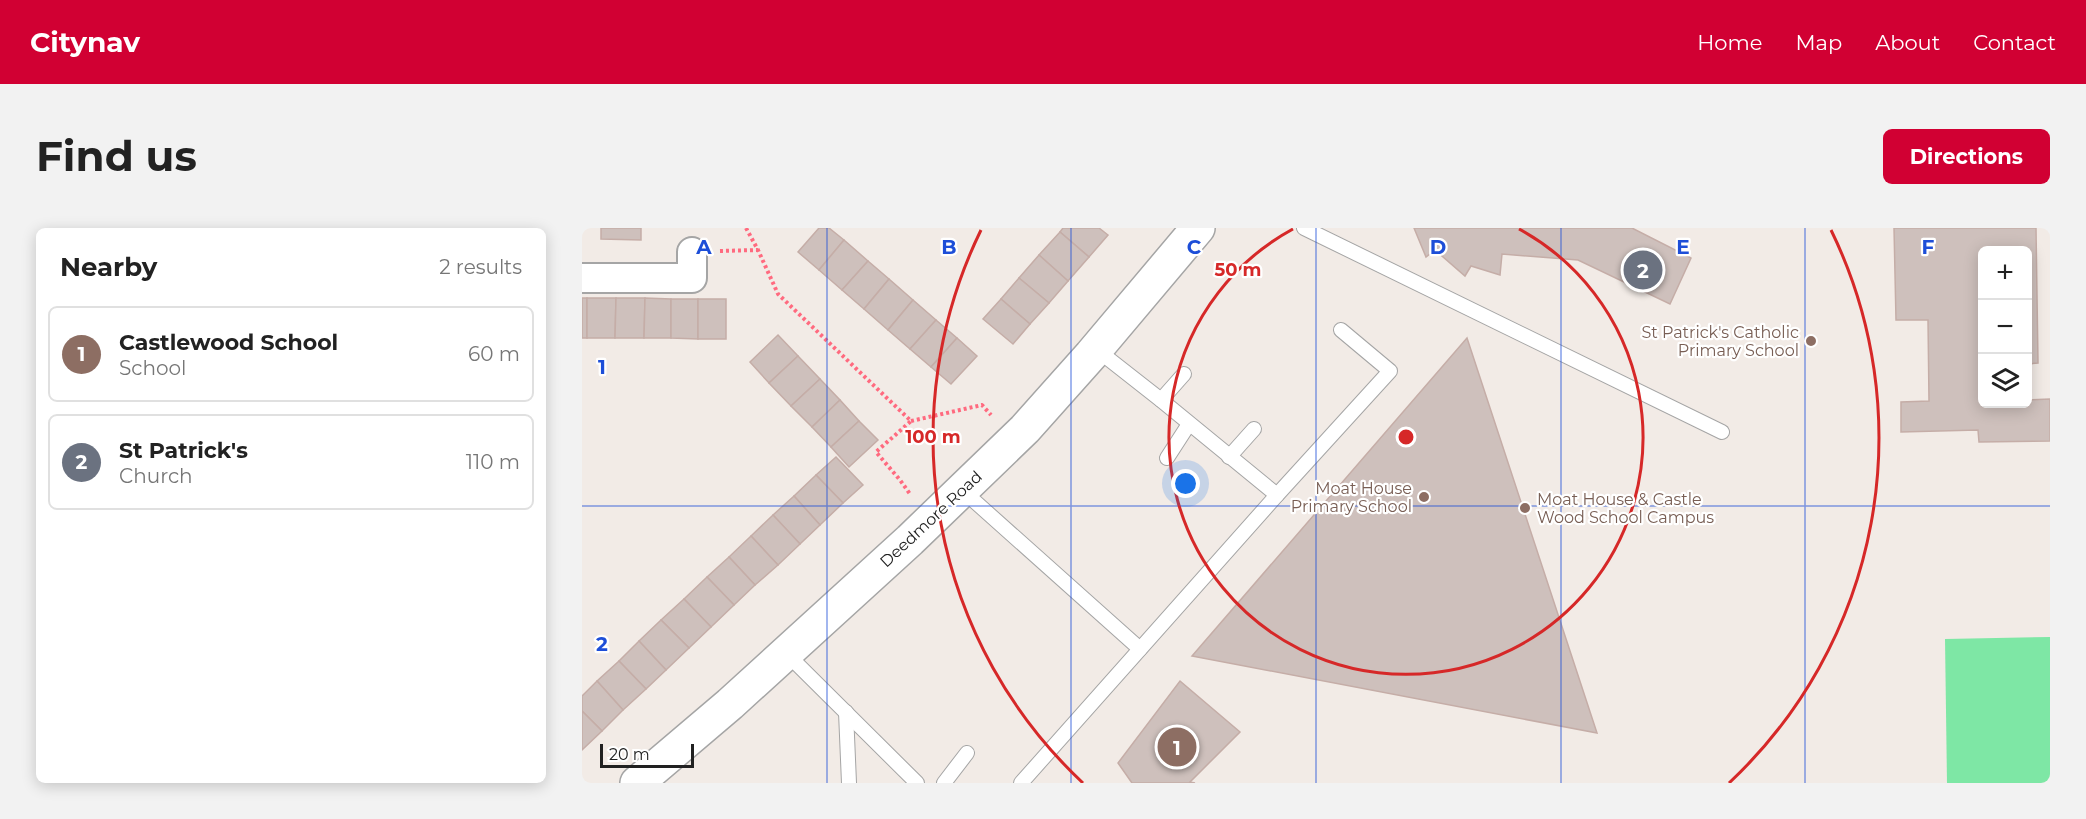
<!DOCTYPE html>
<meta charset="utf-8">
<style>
body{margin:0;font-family:Montserrat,sans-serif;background:#f2f2f2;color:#222}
.controls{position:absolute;right:18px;top:18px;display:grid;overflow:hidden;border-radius:9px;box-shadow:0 3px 15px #0003}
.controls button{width:54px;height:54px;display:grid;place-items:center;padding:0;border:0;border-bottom:2px solid #e0e0e0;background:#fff;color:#222;font:30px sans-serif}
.scale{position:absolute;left:18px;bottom:15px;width:94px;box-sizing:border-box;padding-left:6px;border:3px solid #212121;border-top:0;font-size:16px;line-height:21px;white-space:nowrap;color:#212121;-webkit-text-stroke:4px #fff;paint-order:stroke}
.you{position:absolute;left:604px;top:256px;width:21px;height:21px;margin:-15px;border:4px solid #fff;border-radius:50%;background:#1a73e8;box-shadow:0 0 0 9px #1a73e833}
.badge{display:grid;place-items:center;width:39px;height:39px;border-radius:50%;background:#d10033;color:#fff;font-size:20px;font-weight:700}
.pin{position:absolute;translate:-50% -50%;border:3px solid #fff;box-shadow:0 2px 6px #0006}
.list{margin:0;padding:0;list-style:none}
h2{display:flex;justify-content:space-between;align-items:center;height:78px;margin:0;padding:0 24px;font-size:26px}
h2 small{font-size:20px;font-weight:400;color:#767676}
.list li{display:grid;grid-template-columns:39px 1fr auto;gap:18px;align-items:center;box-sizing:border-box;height:96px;margin:0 12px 12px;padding:0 12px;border:2px solid #e0e0e0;border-radius:9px}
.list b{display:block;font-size:22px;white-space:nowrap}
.list p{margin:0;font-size:20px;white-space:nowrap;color:#767676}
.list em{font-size:20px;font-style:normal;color:#767676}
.icon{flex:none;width:33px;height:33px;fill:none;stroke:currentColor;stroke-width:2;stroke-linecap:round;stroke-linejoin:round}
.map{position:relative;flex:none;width:1468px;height:555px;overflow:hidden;border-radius:9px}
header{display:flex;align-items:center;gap:36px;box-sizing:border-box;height:84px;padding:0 30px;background:#d10033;color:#fff}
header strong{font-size:28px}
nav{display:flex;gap:33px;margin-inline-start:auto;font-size:21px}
.intro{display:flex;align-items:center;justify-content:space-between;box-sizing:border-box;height:144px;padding:0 36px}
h1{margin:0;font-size:42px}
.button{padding:15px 27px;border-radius:9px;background:#d10033;color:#fff;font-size:21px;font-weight:700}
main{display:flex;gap:36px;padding:0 36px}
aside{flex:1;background:#fff;border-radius:9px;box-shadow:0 3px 15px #0003}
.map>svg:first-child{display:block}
.pitch{fill:#7ee7a5}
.building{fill:#cec0bc;stroke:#c5ada7;stroke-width:1.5}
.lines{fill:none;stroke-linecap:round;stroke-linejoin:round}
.service-casing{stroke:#a5a5a5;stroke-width:16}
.minor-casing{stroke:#a5a5a5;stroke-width:32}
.tertiary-casing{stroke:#a5a5a5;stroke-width:36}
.path{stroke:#ff6a7f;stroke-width:4;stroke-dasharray:3 3;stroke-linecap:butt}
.service{stroke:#fff;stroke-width:14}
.minor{stroke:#fff;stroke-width:28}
.tertiary{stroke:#fff;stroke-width:33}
.grid{fill:none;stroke:#1d4ed8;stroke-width:1.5;stroke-opacity:0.55}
.ring{fill:none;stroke:#d62828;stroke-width:3}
.education-dot{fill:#8d6e63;stroke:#fff;stroke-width:2}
.labels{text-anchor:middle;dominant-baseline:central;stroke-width:4.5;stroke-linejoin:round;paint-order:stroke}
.education-label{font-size:16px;fill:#785e54;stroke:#fff;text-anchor:end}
.street-label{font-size:16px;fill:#212121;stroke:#fff}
.grid-label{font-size:20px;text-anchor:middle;font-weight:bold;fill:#1d4ed8;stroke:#fff;stroke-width:4.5;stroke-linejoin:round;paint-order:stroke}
.centre{fill:#d62828;stroke:#fff;stroke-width:3}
.ring-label{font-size:18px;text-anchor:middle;font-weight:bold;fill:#d62828;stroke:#fff;stroke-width:4.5;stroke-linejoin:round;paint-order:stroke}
</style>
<header>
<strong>Citynav</strong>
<nav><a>Home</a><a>Map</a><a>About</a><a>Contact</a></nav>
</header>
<div class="intro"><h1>Find us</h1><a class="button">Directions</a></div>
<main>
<aside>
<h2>Nearby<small>2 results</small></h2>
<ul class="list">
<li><span class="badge" style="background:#8d6e63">1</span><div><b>Castlewood School</b><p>School</p></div><em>60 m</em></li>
<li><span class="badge" style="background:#6b7280">2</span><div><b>St Patrick's</b><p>Church</p></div><em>110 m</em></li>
</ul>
</aside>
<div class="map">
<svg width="1468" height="555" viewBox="0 0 1468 555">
<rect width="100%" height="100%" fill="#f2ebe6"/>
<!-- pitch -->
<path class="pitch" d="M1468 409V555H1365L1363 411Z"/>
<!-- building -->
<g class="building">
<path d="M19 0H59V12L19 11Z"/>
<path d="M237 0H247L262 12 237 42 216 24Z"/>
<path d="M481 0H517L526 7 507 29 478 4Z"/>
<path d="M832 0H1050L1109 30 1088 76 996 32 920 26 918 47 889 38 883 48 853 22 844 29Z"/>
<path d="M1312 0H1454L1456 135 1446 136V22H1400V176H1446V172L1468 171V213L1397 214 1396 202 1319 204V174L1347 173 1346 92H1314Z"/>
<path d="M478 4 507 29 486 53 457 27Z"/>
<path d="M262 12 286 33 260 62 237 42Z"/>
<path d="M457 27 486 53 467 75 437 50Z"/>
<path d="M286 33 307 51 282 81 260 62Z"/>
<path d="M437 50 467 75 448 96 419 71Z"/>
<path d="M307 51 331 72 306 102 282 81Z"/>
<rect x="0" y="70" width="5" height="40"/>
<path d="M5 70H34L33 110H5Z"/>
<path d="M34 70H63L62 110H33Z"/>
<path d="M63 70 89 71V110H62Z"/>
<path d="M89 71H116V111L89 110Z"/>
<rect x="116" y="71" width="28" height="40"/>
<path d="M419 71 448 96 431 116 401 91Z"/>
<path d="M331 72 354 92 328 121 306 102Z"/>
<path d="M354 92 375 110 349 139 328 121Z"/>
<path d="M196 107 216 128 187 155 168 134Z"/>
<path d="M375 110 395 128 369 156 349 139Z"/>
<path d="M885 110 1015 505 610 428Z"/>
<path d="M216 128 238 151 209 178 187 155Z"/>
<path d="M238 151 258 172 230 199 209 178Z"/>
<path d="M258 172 277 193 249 219 230 199Z"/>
<path d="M277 193 296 212 267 239 249 219Z"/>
<path d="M254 229 281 257 261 275 234 247Z"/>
<path d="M234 247 261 275 238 297 212 268Z"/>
<path d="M212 268 238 297 218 316 191 287Z"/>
<path d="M191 287 218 316 196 337 169 308Z"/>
<path d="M169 308 196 337 173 357 147 329Z"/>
<path d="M147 329 173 357 152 377 125 349Z"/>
<path d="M125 349 152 377 129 399 102 371Z"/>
<path d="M102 371 129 399 107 420 79 392Z"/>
<path d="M79 392 107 420 84 442 57 413Z"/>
<path d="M57 413 84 442 64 461 37 433Z"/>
<path d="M37 433 64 461 41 482 15 453Z"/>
<path d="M15 453 41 482 20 503 0 483V468Z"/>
<path d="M598 453 658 504 608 554 613 555H550L536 535Z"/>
<path d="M0 483 20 503 0 522Z"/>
</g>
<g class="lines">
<!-- service casing -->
<g class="service-casing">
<g id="service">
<path d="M722 0 1140 204"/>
<path d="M579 172 602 146"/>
<path d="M647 229 672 201"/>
<path d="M585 230 607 196"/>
<path d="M380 262 558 421"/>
<path d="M695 267 808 143 759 102"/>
<path d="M204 425 335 555"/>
<path d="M264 484 267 555"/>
<path d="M362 555 385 525"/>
<path d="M439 555 695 267 579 172 514 121"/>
</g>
</g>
<!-- minor casing -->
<g class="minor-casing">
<path id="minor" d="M0 50H110V24"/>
</g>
<!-- tertiary casing -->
<g class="tertiary-casing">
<path id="tertiary" d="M55 555 148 476 328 312 443 201 509 127 616 0"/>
</g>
<!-- path -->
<g class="path">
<path d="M164 0 176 22 196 66 329 193 294 224 318 252 328 266"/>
<path d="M138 23 176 22"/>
<path d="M329 193 400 177 409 187"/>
</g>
<!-- service -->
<use href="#service" class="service"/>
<!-- minor -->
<use href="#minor" class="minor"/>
<!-- tertiary -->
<use href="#tertiary" class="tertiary"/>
</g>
<!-- grid -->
<path class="grid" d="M245 0V555M489 0V555M734 0V555M979 0V555M1223 0V555M0 278H1468"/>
<!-- distance rings -->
<g class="ring">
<path d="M937 1A237 237 0 1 1 711 1"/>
<path d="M501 555A473 473 0 0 1 399 2M1249 2A473 473 0 0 1 1147 555"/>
</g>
<!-- markers -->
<g class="education-dot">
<circle cx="1229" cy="113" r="6"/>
<circle cx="842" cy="269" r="6"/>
<circle cx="943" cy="280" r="6"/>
</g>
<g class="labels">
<!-- education labels -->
<g class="education-label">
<text x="1217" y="104">St Patrick's Catholic<tspan x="1217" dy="18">Primary School</tspan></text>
<text x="830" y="260">Moat House<tspan x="830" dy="18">Primary School</tspan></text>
<text x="955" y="271" text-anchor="start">Moat House &amp; Castle<tspan x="955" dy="18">Wood School Campus</tspan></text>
</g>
<!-- street labels -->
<g class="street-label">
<text transform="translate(349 291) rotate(-43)">Deedmore Road</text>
</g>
</g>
<g class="grid-label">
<text x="122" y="26">A</text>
<text x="367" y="26">B</text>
<text x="612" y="26">C</text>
<text x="856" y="26">D</text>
<text x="1101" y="26">E</text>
<text x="1346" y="26">F</text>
<text x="20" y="146">1</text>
<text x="20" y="423">2</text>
</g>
<circle cx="824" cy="209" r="9" class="centre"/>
<g class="ring-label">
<text x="656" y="48">50 m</text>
<text x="351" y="215">100 m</text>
</g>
</svg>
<div class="controls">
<button>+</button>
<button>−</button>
<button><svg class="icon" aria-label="layers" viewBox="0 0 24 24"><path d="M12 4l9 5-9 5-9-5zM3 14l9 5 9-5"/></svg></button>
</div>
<div class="scale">20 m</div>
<div class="you"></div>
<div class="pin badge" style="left:595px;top:519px;background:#8d6e63">1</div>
<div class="pin badge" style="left:1061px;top:42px;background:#6b7280">2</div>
</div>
</main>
